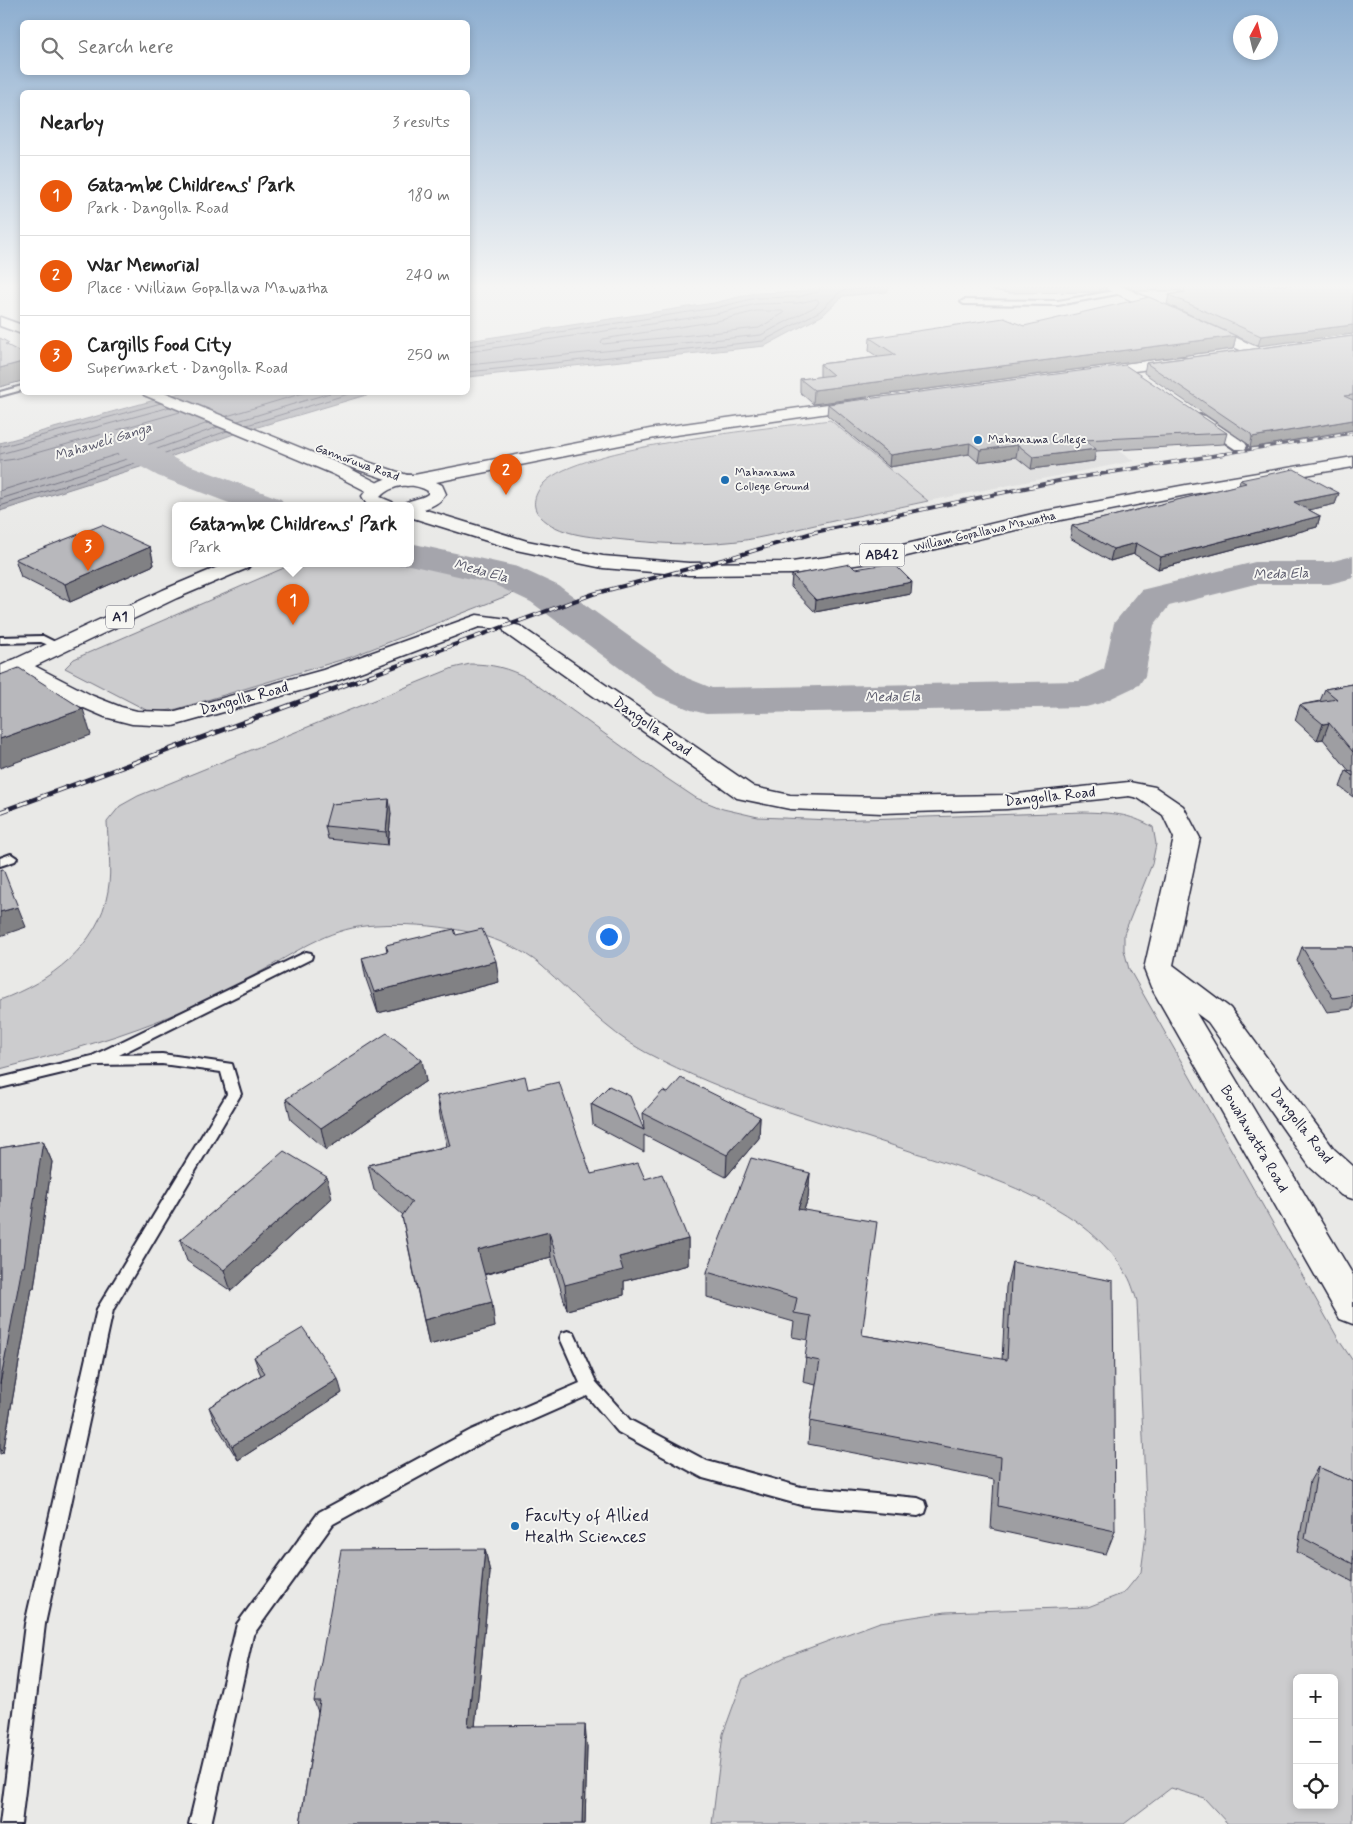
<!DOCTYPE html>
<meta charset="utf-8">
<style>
body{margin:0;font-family:Mynerve,sans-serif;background:#f6f6f6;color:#222}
.controls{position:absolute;right:15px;bottom:15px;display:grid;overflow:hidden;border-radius:8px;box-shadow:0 2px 8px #0003}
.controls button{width:45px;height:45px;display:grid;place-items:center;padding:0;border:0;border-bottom:1px solid #e0e0e0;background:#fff;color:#222;font:25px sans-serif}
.compass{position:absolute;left:1233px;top:15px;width:45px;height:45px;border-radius:50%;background:#fff;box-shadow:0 2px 8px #0003;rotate:7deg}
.you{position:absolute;left:608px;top:936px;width:18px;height:18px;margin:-12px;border:4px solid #fff;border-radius:50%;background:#1a73e8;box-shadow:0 0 0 8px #1a73e833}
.badge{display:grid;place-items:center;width:32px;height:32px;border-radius:50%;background:#ea580c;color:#fff;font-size:16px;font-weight:700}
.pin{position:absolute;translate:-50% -41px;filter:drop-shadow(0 1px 2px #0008)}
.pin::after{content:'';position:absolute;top:26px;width:18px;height:15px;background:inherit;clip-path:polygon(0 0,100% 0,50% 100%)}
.popup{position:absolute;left:172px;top:502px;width:242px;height:65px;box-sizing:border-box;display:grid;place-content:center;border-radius:8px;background:#fff;filter:drop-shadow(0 1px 4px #0005);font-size:16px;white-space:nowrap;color:#767676}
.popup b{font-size:19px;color:#222}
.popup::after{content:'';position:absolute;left:50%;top:100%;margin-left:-10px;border:10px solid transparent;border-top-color:#fff}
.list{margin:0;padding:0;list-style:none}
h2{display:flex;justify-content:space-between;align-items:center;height:65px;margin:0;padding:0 20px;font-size:21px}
h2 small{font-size:16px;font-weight:400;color:#767676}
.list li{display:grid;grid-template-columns:32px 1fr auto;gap:15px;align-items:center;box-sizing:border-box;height:80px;padding:0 20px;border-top:1px solid #e0e0e0}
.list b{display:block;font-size:19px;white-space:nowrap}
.list p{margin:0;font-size:16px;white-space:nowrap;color:#767676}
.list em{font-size:16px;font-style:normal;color:#767676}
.icon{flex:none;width:28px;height:28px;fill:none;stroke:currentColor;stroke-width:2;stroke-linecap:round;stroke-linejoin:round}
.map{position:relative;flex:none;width:1353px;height:1824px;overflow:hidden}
.search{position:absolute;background:#fff;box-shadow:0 2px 8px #0003;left:20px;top:20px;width:450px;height:55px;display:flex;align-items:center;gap:12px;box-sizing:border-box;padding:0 18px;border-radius:8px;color:#767676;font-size:19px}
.panel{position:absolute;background:#fff;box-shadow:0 2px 8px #0003;left:20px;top:90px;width:450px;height:305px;border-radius:8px}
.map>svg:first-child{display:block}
.built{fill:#dadada}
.green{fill:#ccccce;stroke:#777784;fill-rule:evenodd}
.water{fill:#a5a5ac;stroke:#71717f}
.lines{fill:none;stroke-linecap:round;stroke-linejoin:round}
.shore{stroke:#565668;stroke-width:1}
.river{fill:#a5a5ac;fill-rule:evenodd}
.service-casing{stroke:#22223b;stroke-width:4}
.minor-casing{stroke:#22223b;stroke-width:4}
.tertiary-casing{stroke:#22223b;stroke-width:3}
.primary-casing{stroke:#22223b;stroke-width:3}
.trunk-casing{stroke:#22223b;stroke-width:3}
.service{fill:#f6f6f2;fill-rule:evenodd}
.minor{fill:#f6f6f2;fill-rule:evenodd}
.tertiary{fill:#f6f6f2;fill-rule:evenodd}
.primary{fill:#f6f6f2;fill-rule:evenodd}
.trunk{fill:#f6f6f2;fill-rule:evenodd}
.rail-far2-casing{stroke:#22223b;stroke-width:3}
.rail-far1-casing{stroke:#22223b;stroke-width:4}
.rail-casing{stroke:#22223b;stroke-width:5}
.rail-far2{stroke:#f6f6f2;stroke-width:2;stroke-dasharray:6;stroke-linecap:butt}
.rail-far1{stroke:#f6f6f2;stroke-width:2.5;stroke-dasharray:8;stroke-linecap:butt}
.rail{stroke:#f6f6f2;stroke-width:3;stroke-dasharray:10;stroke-linecap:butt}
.wall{fill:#9e9ea2;stroke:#22223b}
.shaded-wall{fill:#818184;stroke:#22223b}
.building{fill:#b8b8bc;stroke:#22223b}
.poi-dot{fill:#1f6fb2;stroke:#f6f6f2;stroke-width:2}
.labels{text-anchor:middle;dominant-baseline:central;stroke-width:4;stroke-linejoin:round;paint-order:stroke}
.far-poi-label{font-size:12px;fill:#22223b;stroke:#f6f6f2;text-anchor:start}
.far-street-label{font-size:12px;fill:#22223b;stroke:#f6f6f2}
.far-water-label{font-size:14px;font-style:italic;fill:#565668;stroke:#f6f6f2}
.shield{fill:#f6f6f2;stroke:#626272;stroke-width:1}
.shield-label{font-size:14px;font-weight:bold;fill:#22223b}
.street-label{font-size:15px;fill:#22223b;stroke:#f6f6f2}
.near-poi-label{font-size:18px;fill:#22223b;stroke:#f6f6f2;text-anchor:start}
</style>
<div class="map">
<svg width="1353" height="1824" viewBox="0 0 1353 1824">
<rect width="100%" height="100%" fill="#e9e9e7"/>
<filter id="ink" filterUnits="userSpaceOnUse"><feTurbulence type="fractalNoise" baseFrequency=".02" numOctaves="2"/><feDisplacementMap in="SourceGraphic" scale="10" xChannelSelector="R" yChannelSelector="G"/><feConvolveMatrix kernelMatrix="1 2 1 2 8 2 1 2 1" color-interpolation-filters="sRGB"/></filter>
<g filter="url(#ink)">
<!-- built -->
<path class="built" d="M1027 392 1134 461 928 501 830 420Z"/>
<!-- green -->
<g class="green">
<path d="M830 420 928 501C887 510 846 518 806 527 780 533 754 540 728 542 690 546 652 543 615 539 590 537 558 535 540 516 530 506 535 493 544 483 579 446 773 428 830 420Z"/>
<path d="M411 558 511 584 514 593 351 657 177 709 152 713 65 668 74 659 293 564H410Z"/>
<path d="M470 664C492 664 508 668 527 678L666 778 696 798 723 809 758 817 831 820 1084 812C1112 813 1128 813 1153 827L1156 844 1152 864 1124 934V950L1129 969 1340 1342 1353 1361V1824H1228L1204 1798 1171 1788 1124 1824H712L723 1734 743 1679 785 1657 880 1622 946 1612 1088 1607 1124 1593 1141 1572 1147 1527 1137 1301C1134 1292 1131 1280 1125 1272 1114 1253 1094 1234 1076 1221 1027 1187 966 1169 910 1151 821 1122 728 1096 645 1052 604 1030 576 996 542 966 501 930 428 922 376 925 332 927 302 948 264 970 238 984 211 998 184 1010 125 1036 62 1053 0 1069V1000C49 982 99 946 108 891 112 869 108 844 107 822L120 806 138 796 453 668ZM1297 1678H1334V1805H1297Z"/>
</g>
<!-- water -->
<g class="water">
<path d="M818 285H890L887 292 843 296 823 315 765 346 468 377V341L714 303 755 293 798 292 816 288Z"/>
<path d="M180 393H373L234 434 153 463 0 511V443Z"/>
</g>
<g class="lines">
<!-- shore -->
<g class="shore">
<path d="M757 311H782L784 313 759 328 603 344 601 342 603 339 717 321Z"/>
<path d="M468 346 715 308 756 298 798 297 818 292 822 285"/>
<path d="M468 352 716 314 756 304 798 303 817 299 819 302 816 306 761 335 468 365"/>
<path d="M468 372 763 341 820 311 841 291 882 287 885 285"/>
<path d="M227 416 307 392"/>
<path d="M238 421 333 392"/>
<path d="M247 425 355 392"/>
<path d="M0 447 161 403"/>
<path d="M0 454 170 407"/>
<path d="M0 461 15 459 180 412"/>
<path d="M0 491 147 445 208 423"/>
<path d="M0 499 149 452 218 427"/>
<path d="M0 506 151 458 227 431"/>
</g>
<!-- river -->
<g class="river">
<path d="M114 429 125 432 181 462 281 499 286 506H237L158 476 103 446 98 439 103 432Z"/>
<path d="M410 543 518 567 559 586 687 678 712 688 1079 681 1104 669 1114 623 1141 590 1255 562H1329L1353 556V578L1329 584H1255L1169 606 1154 625 1145 676 1139 685 1101 703 1086 707 706 714 691 710 657 696 531 602 493 584 405 564H410Z"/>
</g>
<!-- service casing -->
<g class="service-casing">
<g id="service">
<path d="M1126 289 1128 292 1058 305 964 304 961 302 964 300 1058 301Z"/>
<path d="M22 386V390L0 396V392Z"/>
<path d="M43 636 63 646 58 649 41 642 0 643V637Z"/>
<path d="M11 854 17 858 15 861 0 866V858Z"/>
<path d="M306 952 311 953 312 956 311 959 119 1055 162 1054 232 1064 241 1094 113 1310 45 1624 21 1824H0L25 1624 97 1309 227 1094 221 1072 162 1064 96 1065 0 1088V1078L92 1056Z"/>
<path d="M568 1331 574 1333 596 1382 630 1420 707 1461 801 1487 918 1498 925 1501 927 1507 925 1513 918 1516 801 1505 703 1478 618 1432 587 1396 483 1442 333 1524 253 1635 211 1824H189L237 1624 319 1512 471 1430 580 1383 560 1338 562 1333Z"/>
</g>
</g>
<!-- minor casing -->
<g class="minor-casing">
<path id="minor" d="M1200 415 1205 416 1245 443 1247 446 1245 449H1235L1195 422 1193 419 1195 416Z"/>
</g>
<!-- tertiary casing -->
<g class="tertiary-casing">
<g id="tertiary">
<path d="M1103 285H1119L1259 348 1261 351 1259 354H1249L1104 288Z"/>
<path d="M477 615 508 619 511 624 520 626 754 787 790 795 882 797 1007 795 1129 782 1155 787 1183 806 1200 838 1173 965 1230 1008 1334 1149 1353 1166V1199L1341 1195 1310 1167 1208 1022 1196 1013 1353 1275V1324L1340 1319 1151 987 1144 969 1174 838 1163 815 1138 798 1129 796 1007 809 882 813 790 809 737 798 506 634 503 629 479 627 339 680 173 726 132 724 105 717 77 705 9 671 6 666 9 661 17 659 25 661 93 696 121 707 137 711 172 712 323 670Z"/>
</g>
</g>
<!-- primary casing -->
<g class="primary-casing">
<g id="primary">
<path d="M0 317 22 325V334L0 326Z"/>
<path d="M142 392H164L345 466 382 485 385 489 382 493 376 494 370 493 333 474 144 395Z"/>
<path d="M353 457 413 477 416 481 413 485 407 486 347 466 344 462 347 458Z"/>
<path d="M1353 457V467L1186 495 1041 524 890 560 792 574 689 575 603 568 516 550 410 517V506H407L416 507 527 541 603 556 689 563 792 562 890 548 1041 512 1186 485Z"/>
</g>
</g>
<!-- trunk casing -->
<g class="trunk-casing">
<g id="trunk">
<path d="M1181 357 1186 358 1188 361 1186 364 1090 377 1085 375 1082 372 1085 369 1090 367Z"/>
<path d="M864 399 870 401 872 404 870 407 655 438 436 482 442 485 446 494C437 507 425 509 410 512V506H401C407 499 420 500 428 494V491C413 482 392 484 380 497L392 502 395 506H370L367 505 362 496C374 479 395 474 414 475L655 428Z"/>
<path d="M225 564H251L248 568 177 598 8 679 0 681V666L163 590Z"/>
</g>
</g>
<!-- service -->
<use href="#service" class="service"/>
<!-- minor -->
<use href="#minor" class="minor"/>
<!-- tertiary -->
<use href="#tertiary" class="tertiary"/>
<!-- primary -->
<use href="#primary" class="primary"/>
<!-- trunk -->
<use href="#trunk" class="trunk"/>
<!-- rail-far2 casing -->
<g class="rail-far2-casing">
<path id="rail-far2" d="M1216 455 1353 433"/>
</g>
<!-- rail-far1 casing -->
<g class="rail-far1-casing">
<path id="rail-far1" d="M369 676 593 594 733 557 815 532 1063 480 1224 454"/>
</g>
<!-- rail casing -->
<g class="rail-casing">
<path id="rail" d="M0 812 372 675"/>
</g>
<!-- rail-far2 -->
<use href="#rail-far2" class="rail-far2"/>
<!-- rail-far1 -->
<use href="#rail-far1" class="rail-far1"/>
<!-- rail -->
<use href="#rail" class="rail"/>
</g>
<!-- wall -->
<g class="wall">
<path d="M967 285H1107L1105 291 1100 292 1008 293Z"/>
<path d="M1122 285H1353L1258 346 1167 304 1169 295 1182 292V291H1137Z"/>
<path d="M1024 326 1236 336 1233 349 813 404 800 392V379L820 377V364L878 357 869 351 870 338Z"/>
<path d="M1353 336V430L1250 448 1248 444 1144 373 1146 363Z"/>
<path d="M828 404 1227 433 1224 444 1096 451 1094 461 1031 469 1016 457 978 462 969 454 889 467 827 415Z"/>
<path d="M1240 480 1339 493 1335 504 1309 510 1320 516 1317 527 1158 569 1134 554 1110 561 1070 538 1072 526 1239 485Z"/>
<path d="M150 547 154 565 70 602 21 577 15 559Z"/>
<path d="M855 569 911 594 815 612 791 587 792 575Z"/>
<path d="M1353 684V776L1350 772 1323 739 1317 740 1295 720 1300 705 1320 701 1325 689Z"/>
<path d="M1346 771 1353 776V797L1340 787Z"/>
<path d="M391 813 388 845 328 839 325 826Z"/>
<path d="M456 935 499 982 378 1013 366 979 362 958 387 952 386 945Z"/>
<path d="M1302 947H1353V1009L1327 1012 1297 961Z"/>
<path d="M426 1081 326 1150 291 1120 286 1099Z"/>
<path d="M528 1089 591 1174 645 1179 688 1239V1265L624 1281V1295L567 1310 551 1257 484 1275 495 1327 429 1345 407 1241 402 1216 403 1215 374 1190 368 1165 447 1146 441 1122 437 1096Z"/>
<path d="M668 1093 760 1117 759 1138 726 1177 644 1135V1152L593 1125 591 1104 644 1130 643 1113Z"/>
<path d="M43 1141 52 1162 34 1288H32L3 1453 0 1454V1148Z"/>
<path d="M810 1173 808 1198 804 1210 862 1335 1002 1360 1006 1287 1012 1262 1115 1531 1106 1554 991 1529 994 1480 808 1444 810 1421 816 1385 803 1382 808 1340 792 1337 794 1322 707 1297V1272Z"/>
<path d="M332 1198 231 1291 187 1261 180 1240Z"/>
<path d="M254 1357 342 1393 238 1460 214 1421 209 1407 261 1375 259 1371Z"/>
<path d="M1318 1467 1353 1482V1582L1297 1552 1310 1481Z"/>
<path d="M485 1549 490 1573 475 1726 587 1746 585 1824H300L318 1712 314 1701Z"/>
</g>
<!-- shaded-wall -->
<g class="shaded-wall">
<path d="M1101 285H1107L1105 291 1100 292Z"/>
<path d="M1353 325V334L1258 346 1261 336Z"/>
<path d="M1236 336 1233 349 813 404 814 390Z"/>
<path d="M22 362V381L0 387V368Z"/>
<path d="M1353 420V430L1250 448 1252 437Z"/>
<path d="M970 443 969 454 889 467 890 455Z"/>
<path d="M1018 445 1016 457 978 462 980 450Z"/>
<path d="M1096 449 1094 461 1031 469 1033 457Z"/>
<path d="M1339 493 1335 504 1291 514 1294 502Z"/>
<path d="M1320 516 1317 527 1158 569 1161 557Z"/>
<path d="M1136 543 1134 554 1110 561 1113 549Z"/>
<path d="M150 547 154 565 70 602 65 584Z"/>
<path d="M912 582 911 594 815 612 816 600Z"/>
<path d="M83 709 91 735 0 768V739Z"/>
<path d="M1329 723 1323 739 1317 740 1323 724Z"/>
<path d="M389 799 391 813 388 845 386 832Z"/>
<path d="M18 907 26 927 0 936V912Z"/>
<path d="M496 961 499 982 378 1013 374 992Z"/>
<path d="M422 1060 426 1081 326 1150 321 1128Z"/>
<path d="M760 1117 759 1138 726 1177 727 1155Z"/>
<path d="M43 1141 52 1162 34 1288H32L3 1453 0 1448V1384Z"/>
<path d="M810 1173 808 1198 796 1233 798 1209Z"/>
<path d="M327 1177 332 1198 231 1291 224 1270Z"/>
<path d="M549 1232 551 1257 481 1275 478 1250Z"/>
<path d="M688 1239V1265L624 1281V1295L567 1310 565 1285 619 1257Z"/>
<path d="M492 1302 495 1327 429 1345 424 1320Z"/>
<path d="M338 1379 342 1393 238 1460 232 1446Z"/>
<path d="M485 1549 490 1573 473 1748 468 1726Z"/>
<path d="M585 1725 587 1746 585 1824H582Z"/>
</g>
<!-- building -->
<g class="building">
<path d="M1184 285H1353V325L1261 336 1169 295 1185 292Z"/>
<path d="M1149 297 1236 336 814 390 800 379 833 375 820 364 896 355 870 338 1004 318 1024 326Z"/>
<path d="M1353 336V395L1344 396 1353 400V420L1252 437 1251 434 1146 363Z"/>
<path d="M0 338 9 343 5 344 22 353V362L0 368Z"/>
<path d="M1125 365 1227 433 1084 440 1096 449 1033 457 1018 445 980 450 970 443 890 455 828 404Z"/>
<path d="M1294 469 1339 493 1294 502 1320 516 1161 557 1136 543 1113 549 1072 526 1246 483 1240 480Z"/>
<path d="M102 525 150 547 65 584 15 559Z"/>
<path d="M893 563 912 582 816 600 792 575 850 564 855 569Z"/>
<path d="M19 668 83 709 0 739V675Z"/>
<path d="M1353 684V752L1329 723 1323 724 1300 705 1337 699 1325 689Z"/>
<path d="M1346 771 1353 772V776Z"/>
<path d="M389 799 386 832 325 826 331 804Z"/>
<path d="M3 869 18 907 0 912V870Z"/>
<path d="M454 929 456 935 482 929 496 961 374 992 362 958 388 951 386 945Z"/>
<path d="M1302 947H1353V995L1333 998Z"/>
<path d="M387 1033 422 1060 321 1128 286 1099Z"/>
<path d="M525 1076 528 1089 559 1082 591 1174 638 1163 645 1179 662 1174 688 1239 619 1257 623 1270 565 1285 549 1232 478 1250 492 1302 424 1320 402 1216 412 1202 368 1165 450 1146 437 1096Z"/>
<path d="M681 1078 760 1117 727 1155 643 1113 663 1091 668 1093Z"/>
<path d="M609 1086 630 1096 644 1130 591 1104Z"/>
<path d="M43 1141 24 1267H22L0 1384V1148Z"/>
<path d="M284 1151 327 1177 224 1270 180 1240Z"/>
<path d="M751 1158 810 1173 798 1209 877 1222 862 1335 1007 1360 1012 1262 1113 1281 1115 1531 998 1506 1001 1457 810 1421 820 1361 805 1358 811 1316 794 1313 797 1298 707 1272Z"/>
<path d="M303 1328 338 1379 232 1446 209 1407 265 1373 254 1357Z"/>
<path d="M1318 1467 1353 1482V1564L1305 1539Z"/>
<path d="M485 1549 468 1726 585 1725 582 1824H300L320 1701H314L341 1550Z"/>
</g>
</g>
<!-- sky -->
<linearGradient id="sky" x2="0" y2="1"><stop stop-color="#8daed0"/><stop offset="0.53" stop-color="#f5f5f4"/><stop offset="1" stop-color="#f5f5f4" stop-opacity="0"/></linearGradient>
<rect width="1353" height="540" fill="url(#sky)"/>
<!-- markers -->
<g class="poi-dot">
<circle cx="978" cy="440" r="5"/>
<circle cx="725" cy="480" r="5"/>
<circle cx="515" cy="1526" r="5"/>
</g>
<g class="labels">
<!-- far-poi labels -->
<g class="far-poi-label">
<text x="988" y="440">Mahanama College</text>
<text x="735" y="473">Mahanama<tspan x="735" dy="14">College Ground</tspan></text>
</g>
<!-- far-street labels -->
<g class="far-street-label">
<text transform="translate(357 463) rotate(20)">Gannoruwa Road</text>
<text transform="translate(985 532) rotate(-13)">William Gopallawa Mawatha</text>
</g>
<!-- far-water labels -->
<g class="far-water-label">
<text transform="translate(103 442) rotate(-17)">Mahaweli Ganga</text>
<text transform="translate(481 571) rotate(15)">Meda Ela</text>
<text transform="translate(1281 574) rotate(-2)">Meda Ela</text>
<text transform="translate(893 697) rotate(-1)">Meda Ela</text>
</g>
<!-- shield labels -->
<g class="shield">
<rect x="859.5" y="543.5" width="45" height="23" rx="4"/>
<rect x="106" y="605.5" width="28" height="23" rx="4"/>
</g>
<g class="shield-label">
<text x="882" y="555">AB42</text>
<text x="120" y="617">A1</text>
</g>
<!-- street labels -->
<g class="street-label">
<text transform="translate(244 699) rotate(-15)">Dangolla Road</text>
<text transform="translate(652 727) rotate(35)">Dangolla Road</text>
<text transform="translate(1050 797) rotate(-6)">Dangolla Road</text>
<text transform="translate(1301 1126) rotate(52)">Dangolla Road</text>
<text transform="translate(1254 1139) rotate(60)">Bowalawatta Road</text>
</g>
<!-- near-poi labels -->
<g class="near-poi-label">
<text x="525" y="1516">Faculty of Allied<tspan x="525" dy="21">Health Sciences</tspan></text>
</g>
</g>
</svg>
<div class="controls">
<button>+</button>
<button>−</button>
<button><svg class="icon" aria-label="locate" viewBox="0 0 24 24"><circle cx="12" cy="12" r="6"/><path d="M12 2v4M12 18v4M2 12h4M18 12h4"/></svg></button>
</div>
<svg class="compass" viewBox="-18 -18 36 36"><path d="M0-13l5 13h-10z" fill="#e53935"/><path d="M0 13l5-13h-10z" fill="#767676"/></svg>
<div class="you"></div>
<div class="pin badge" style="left:293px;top:625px">1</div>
<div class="popup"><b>Gatambe Childrens' Park</b>Park</div>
<div class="pin badge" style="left:506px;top:495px">2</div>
<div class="pin badge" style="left:88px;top:571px">3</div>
<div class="search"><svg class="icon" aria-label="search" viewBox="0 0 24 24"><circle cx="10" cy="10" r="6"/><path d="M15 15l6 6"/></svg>Search here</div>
<section class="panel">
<h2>Nearby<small>3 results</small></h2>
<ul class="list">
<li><span class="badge">1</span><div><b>Gatambe Childrens' Park</b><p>Park · Dangolla Road</p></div><em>180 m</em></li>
<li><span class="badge">2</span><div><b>War Memorial</b><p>Place · William Gopallawa Mawatha</p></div><em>240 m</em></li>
<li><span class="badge">3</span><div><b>Cargills Food City</b><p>Supermarket · Dangolla Road</p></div><em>250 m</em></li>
</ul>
</section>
</div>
